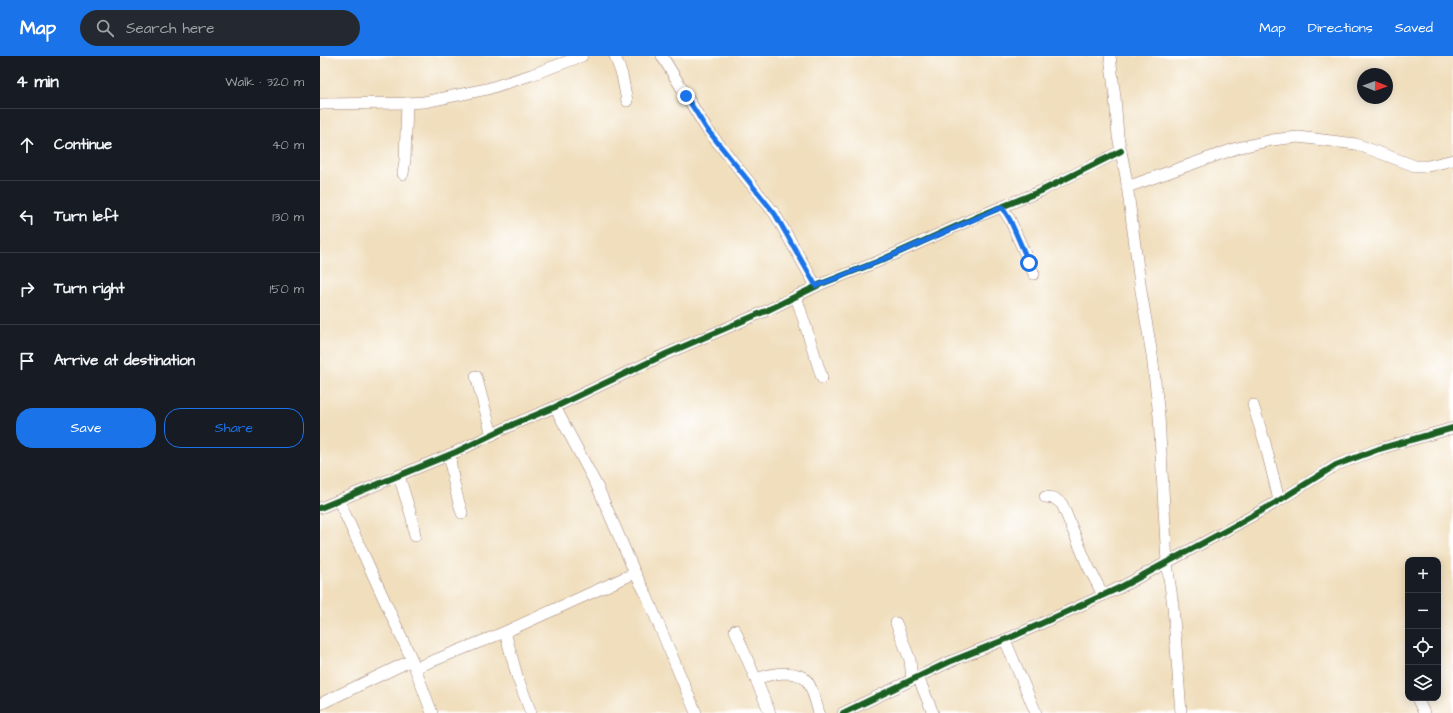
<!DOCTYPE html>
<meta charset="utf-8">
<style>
body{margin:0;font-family:"Architects Daughter",sans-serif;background:#242831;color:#f1f3f6}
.controls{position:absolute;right:12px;bottom:12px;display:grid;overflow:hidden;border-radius:8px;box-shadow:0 2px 10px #0003}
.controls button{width:36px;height:36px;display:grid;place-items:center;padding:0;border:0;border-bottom:1px solid #363941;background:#171b24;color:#f1f3f6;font:20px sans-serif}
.compass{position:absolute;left:1037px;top:12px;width:36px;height:36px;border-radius:50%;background:#171b24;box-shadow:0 2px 10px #0003;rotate:91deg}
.stop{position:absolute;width:12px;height:12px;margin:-9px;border:3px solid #1a73e8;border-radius:50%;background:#fff}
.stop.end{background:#1a73e8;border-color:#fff;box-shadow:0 1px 4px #0008}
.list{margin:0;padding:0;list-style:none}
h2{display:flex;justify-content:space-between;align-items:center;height:52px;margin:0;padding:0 16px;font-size:17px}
h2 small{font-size:13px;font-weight:400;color:#9ea1a6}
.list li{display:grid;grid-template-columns:26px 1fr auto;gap:12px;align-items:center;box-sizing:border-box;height:72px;padding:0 16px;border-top:1px solid #363941}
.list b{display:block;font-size:15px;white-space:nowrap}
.list em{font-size:13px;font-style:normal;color:#9ea1a6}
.actions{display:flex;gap:8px;padding:12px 16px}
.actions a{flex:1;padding:9px 0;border:1px solid #1a73e8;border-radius:16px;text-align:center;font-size:14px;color:#1a73e8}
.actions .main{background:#1a73e8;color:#fff}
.icon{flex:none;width:22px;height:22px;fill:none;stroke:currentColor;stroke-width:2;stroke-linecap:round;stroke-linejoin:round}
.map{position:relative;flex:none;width:1133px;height:657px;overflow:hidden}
header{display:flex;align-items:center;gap:24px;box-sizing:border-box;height:56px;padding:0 20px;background:#1a73e8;color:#fff}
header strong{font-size:19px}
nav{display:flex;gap:22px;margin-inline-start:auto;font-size:14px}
.search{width:280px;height:36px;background:#242831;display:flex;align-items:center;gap:10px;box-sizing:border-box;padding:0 14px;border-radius:22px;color:#9ea1a6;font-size:15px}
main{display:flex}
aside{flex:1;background:#171b24}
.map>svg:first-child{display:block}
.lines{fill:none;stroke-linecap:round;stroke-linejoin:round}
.minor-casing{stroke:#9d7e74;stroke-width:12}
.minor{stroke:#fff;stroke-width:11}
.cycleway-casing{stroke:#fff;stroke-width:8}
.cycleway{stroke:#1b5e20;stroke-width:6}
.route{stroke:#1a73e8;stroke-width:5}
</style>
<header>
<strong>Map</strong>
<div class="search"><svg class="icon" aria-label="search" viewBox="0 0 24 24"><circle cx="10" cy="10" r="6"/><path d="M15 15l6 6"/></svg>Search here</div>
<nav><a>Map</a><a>Directions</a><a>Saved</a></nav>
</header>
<main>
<aside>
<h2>4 min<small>Walk · 320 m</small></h2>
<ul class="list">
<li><svg class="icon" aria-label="ahead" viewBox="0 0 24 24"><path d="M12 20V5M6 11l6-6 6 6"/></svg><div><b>Continue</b></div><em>40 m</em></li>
<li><svg class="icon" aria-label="left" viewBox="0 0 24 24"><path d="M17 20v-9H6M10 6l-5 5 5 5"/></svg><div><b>Turn left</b></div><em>130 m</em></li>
<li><svg class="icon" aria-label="right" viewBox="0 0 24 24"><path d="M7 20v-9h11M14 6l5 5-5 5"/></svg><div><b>Turn right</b></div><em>150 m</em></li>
<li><svg class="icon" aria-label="arrive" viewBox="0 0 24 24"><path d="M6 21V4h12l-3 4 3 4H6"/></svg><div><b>Arrive at destination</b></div></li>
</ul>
<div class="actions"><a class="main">Save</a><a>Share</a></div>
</aside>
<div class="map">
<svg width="1133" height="657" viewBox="0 0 1133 657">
<rect width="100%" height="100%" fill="#fff"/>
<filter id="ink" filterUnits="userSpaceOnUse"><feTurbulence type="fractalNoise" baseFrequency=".025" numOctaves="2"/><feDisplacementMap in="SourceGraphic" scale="8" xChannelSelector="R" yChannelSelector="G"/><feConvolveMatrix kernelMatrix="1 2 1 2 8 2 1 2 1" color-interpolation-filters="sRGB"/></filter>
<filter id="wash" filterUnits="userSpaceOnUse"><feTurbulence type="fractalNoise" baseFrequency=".012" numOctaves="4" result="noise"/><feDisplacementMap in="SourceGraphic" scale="16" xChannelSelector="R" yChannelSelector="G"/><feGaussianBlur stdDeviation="0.9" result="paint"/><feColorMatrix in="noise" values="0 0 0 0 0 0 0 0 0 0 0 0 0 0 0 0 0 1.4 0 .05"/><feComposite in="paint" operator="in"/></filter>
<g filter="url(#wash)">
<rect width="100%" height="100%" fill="#f0debc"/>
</g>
<g filter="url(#ink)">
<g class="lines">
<!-- minor casing -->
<g class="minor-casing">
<g id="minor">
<path d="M295 0 302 19 307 45"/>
<path d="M342 0 386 72 455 158 496 230"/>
<path d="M790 0 795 41 798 80 806 121 821 235 832 299 839 360 847 507 853 550 861 657"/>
<path d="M0 48 87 47 104 46 167 33 211 19 262 0"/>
<path d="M83 118 85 104 87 47"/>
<path d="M807 131 917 92 952 84 978 81 1036 88 1095 110H1108L1133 104"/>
<path d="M682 151 690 164 714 218"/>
<path d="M476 240 502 322"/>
<path d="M156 320 172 379"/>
<path d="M933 349 945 387 959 444"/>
<path d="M235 351 278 432 315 517 325 536 376 657"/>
<path d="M130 398C131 419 136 438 142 457"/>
<path d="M79 420 92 462 95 480"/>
<path d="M725 441 734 442 742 448 767 508 783 539"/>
<path d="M19 445 92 604 112 657"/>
<path d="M0 452 136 396 194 368 235 351 346 298 448 254 501 228 557 206 659 160 721 135 801 95"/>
<path d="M576 567 590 604 592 624"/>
<path d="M415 574 450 657"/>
<path d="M185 576 197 620 211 657"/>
<path d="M685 584 716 657"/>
<path d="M95 612 185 576 315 517"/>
<path d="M598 621 613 657"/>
<path d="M436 623C449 618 477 612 487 625 493 633 496 647 499 657"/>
<path d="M1097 642 1104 657"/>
<path d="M0 648 92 604"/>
<path d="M523 657 629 606 694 580 801 531 909 473 955 447 1016 409 1059 393 1133 372"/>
</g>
</g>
<!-- minor -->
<use href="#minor" class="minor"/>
<!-- cycleway casing -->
<g class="cycleway-casing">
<g id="cycleway">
<path d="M0 452 136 396 194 368 235 351 346 298 448 254 501 228 557 206 659 160 721 135 801 95"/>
<path d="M523 657 629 606 694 580 801 531 909 473 955 447 1016 409 1059 393 1133 372"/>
</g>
</g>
<!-- cycleway -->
<use href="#cycleway" class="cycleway"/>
</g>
</g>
<g class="lines" filter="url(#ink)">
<!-- route -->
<path class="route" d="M366 40 386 72 455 158 496 230 557 206 682 151 690 164 709 207"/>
</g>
</svg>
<div class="controls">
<button>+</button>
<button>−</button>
<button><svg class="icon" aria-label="locate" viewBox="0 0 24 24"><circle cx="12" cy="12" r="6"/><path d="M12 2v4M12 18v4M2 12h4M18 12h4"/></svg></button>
<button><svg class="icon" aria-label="layers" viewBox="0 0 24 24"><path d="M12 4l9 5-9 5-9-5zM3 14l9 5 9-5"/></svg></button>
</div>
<svg class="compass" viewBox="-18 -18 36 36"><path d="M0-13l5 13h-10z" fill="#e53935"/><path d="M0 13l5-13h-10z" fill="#9ea1a6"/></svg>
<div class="stop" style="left:709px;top:207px"></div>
<div class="stop end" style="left:366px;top:40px"></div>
</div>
</main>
